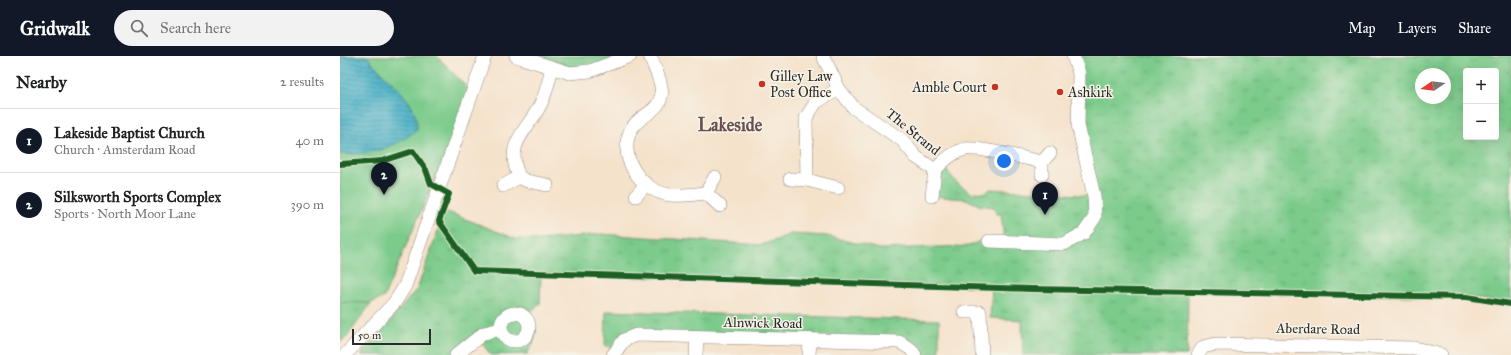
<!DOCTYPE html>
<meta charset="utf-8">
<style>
body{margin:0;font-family:"IM FELL Great Primer",serif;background:#f2f2f2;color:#202124}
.controls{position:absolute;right:12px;top:12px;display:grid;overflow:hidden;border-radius:4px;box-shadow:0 4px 16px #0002}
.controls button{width:36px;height:36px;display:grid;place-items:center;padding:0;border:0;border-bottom:1px solid #e0e0e0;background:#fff;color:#202124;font:20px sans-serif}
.compass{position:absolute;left:1075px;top:12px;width:36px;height:36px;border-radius:50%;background:#fff;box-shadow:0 4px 16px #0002;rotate:257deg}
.scale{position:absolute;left:12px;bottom:10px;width:79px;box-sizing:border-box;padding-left:4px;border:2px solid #2b2b2b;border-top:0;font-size:11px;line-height:14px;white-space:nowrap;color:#2b2b2b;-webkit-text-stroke:3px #f7f3e8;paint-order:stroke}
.you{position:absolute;left:664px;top:105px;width:14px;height:14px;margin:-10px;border:3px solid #fff;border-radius:50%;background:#1a73e8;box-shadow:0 0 0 6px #1a73e833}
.badge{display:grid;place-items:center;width:26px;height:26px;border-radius:50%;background:#111827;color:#fff;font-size:13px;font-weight:700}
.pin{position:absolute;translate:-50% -33px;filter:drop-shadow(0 1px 2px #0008)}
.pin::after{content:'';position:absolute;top:21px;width:14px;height:12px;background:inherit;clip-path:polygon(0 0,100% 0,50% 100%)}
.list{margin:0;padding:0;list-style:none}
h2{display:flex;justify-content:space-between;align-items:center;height:52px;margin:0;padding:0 16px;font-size:17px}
h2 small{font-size:13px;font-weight:400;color:#757577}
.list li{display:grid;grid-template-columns:26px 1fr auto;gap:12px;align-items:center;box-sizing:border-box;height:64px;padding:0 16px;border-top:1px solid #e0e0e0}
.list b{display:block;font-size:15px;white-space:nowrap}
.list p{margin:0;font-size:13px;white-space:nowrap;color:#757577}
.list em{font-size:13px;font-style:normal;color:#757577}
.icon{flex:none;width:22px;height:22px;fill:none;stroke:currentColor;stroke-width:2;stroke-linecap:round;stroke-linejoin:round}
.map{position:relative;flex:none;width:1171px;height:299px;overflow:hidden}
header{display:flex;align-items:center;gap:24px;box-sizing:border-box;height:56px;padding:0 20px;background:#111827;color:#fff}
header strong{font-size:19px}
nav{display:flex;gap:22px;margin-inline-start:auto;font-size:14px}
.search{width:280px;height:36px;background:#f2f2f2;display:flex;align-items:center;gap:10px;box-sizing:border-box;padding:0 14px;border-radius:22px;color:#757577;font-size:15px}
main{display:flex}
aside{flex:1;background:#fff}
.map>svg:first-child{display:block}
.grass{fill:url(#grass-tufts);stroke:#547b5b;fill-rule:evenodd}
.pitch{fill:#7ccb8b;stroke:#547b5b}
.water{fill:url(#water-rules);stroke:#3a6e79}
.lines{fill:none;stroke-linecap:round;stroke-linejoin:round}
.minor-casing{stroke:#90867b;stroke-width:14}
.minor{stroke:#fff;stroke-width:13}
.cycleway-casing{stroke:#f7f3e8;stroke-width:8}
.cycleway{stroke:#1b5e20;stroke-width:6}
.poi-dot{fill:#c8321e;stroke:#f7f3e8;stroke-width:1.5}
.labels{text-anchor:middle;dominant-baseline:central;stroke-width:3;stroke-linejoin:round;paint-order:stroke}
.poi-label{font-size:14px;fill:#2b2b2b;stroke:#f7f3e8;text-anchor:start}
.street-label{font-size:14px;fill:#2b2b2b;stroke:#f7f3e8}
.district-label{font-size:18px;font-weight:bold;fill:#6a504f;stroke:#f7f3e8}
</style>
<header>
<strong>Gridwalk</strong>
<div class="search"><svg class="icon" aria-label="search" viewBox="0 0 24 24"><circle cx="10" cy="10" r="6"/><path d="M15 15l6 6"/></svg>Search here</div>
<nav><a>Map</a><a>Layers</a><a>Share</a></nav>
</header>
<main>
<aside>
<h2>Nearby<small>2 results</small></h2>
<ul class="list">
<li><span class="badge">1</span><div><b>Lakeside Baptist Church</b><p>Church · Amsterdam Road</p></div><em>40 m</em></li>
<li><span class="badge">2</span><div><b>Silksworth Sports Complex</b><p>Sports · North Moor Lane</p></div><em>390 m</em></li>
</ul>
</aside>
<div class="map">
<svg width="1171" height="299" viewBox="0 0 1171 299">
<defs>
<pattern id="grass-tufts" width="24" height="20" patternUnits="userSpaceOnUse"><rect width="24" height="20" fill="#7ccb8b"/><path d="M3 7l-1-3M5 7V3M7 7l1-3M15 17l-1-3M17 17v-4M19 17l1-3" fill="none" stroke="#6bae78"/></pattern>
<pattern id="water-rules" width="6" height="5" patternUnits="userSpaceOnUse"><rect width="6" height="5" fill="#49b1c7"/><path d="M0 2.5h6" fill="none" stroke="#3d90a2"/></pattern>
</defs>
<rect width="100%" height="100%" fill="#f7f3e8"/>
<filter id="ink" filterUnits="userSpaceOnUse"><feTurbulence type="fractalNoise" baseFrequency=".025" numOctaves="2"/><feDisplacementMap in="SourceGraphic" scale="8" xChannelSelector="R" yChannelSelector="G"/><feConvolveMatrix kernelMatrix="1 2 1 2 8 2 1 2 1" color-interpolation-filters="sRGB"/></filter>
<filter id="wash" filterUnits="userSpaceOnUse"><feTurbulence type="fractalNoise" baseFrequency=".012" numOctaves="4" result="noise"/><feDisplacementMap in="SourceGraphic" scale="16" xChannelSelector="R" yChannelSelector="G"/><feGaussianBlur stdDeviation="0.9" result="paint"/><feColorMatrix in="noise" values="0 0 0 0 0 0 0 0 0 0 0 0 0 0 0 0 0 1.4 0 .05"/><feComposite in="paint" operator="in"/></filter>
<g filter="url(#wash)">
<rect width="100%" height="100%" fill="#f5e2cb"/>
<!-- grass -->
<g class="grass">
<path d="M176 0H290L250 15Z"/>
<path d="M733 0H1171V248L1127 241 848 236 847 299H683L682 264 650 262 652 231 201 218 200 248 188 257C200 275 197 281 187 298L151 299 138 282 116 299H21L77 233 105 155 176 183 200 184 261 178 422 189 451 178 487 180 540 193 629 190 642 184 664 185 661 158H656L654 151 639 149 626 143 592 140 601 108 617 127 634 139 635 136 646 137 650 133 754 140ZM1126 15H1156V81H1126ZM1081 18H1105V42H1081Z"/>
<path d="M0 246 31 247 7 281 0 286Z"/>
<path d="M266 255 599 264V299H575L559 286 296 279 275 295 265 289Z"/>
</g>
<!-- pitch -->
<path class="pitch" d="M0 0H97L132 37 44 241 31 247 0 246Z"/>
<!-- water -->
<path class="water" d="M0 0H27C43 23 79 42 77 73 55 93 29 99 0 98Z"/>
</g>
<g filter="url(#ink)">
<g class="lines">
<!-- minor casing -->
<g class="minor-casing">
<g id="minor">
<path d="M176 0 230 17 250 15 290 0"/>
<path d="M310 0C314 12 324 28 321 41 318 56 299 60 292 72 276 99 300 135 330 139 341 140 355 138 366 137"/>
<path d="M483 0 499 33 514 52 562 84 576 101 595 114C603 105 613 96 625 93 641 91 684 102 702 106V119"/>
<path d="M702 106 710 97"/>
<path d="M375 121 366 137 380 150"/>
<path d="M450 123 467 124"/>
<path d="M207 129 187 125 179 121C163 85 190 74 202 45 207 35 209 23 212 12"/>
<path d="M163 130 179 121"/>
<path d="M498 132 467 124 466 62 476 46 499 33"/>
<path d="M296 140 306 128"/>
<path d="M592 140 595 114"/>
<path d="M649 185 724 188 744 177 755 161 754 140 738 69 739 17 733 0"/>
<path d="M624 256H640L642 299"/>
<circle cx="175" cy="271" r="14"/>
<path d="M5 299 55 246 65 230 145 0"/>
<path d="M116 299 144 277 161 273"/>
<path d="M273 299 284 284 296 279 559 286 571 293 575 299"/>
<path d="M356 299 357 282"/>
<path d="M469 299 470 284"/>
<path d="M858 299 863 291 876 288 1075 292 1101 299"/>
</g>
</g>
<!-- minor -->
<use href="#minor" class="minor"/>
<!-- cycleway casing -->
<g class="cycleway-casing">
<path id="cycleway" d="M0 108 42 105 73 95 86 114 91 128 109 138 99 165 134 215 691 233 1127 241 1171 248"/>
</g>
<!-- cycleway -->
<use href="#cycleway" class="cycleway"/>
</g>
</g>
<!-- markers -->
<g class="poi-dot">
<circle cx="422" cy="28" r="4"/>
<circle cx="655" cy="31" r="4"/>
<circle cx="720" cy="36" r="4"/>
</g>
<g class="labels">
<!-- poi labels -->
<g class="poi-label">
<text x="430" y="20">Gilley Law<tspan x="430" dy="16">Post Office</tspan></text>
<text x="647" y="31" text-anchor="end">Amble Court</text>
<text x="728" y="36">Ashkirk</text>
</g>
<!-- street labels -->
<g class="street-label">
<text transform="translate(573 76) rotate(39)">The Strand</text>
<text transform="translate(423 267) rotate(1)">Alnwick Road</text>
<text transform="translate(978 273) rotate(1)">Aberdare Road</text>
</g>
<!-- district labels -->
<g class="district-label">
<text x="390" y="69">Lakeside</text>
</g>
</g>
</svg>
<div class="controls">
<button>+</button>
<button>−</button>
</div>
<svg class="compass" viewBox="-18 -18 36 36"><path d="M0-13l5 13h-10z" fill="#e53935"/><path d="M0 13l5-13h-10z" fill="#757577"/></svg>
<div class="scale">50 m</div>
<div class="you"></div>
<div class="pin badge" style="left:705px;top:159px">1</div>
<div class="pin badge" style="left:44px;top:139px">2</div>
</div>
</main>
